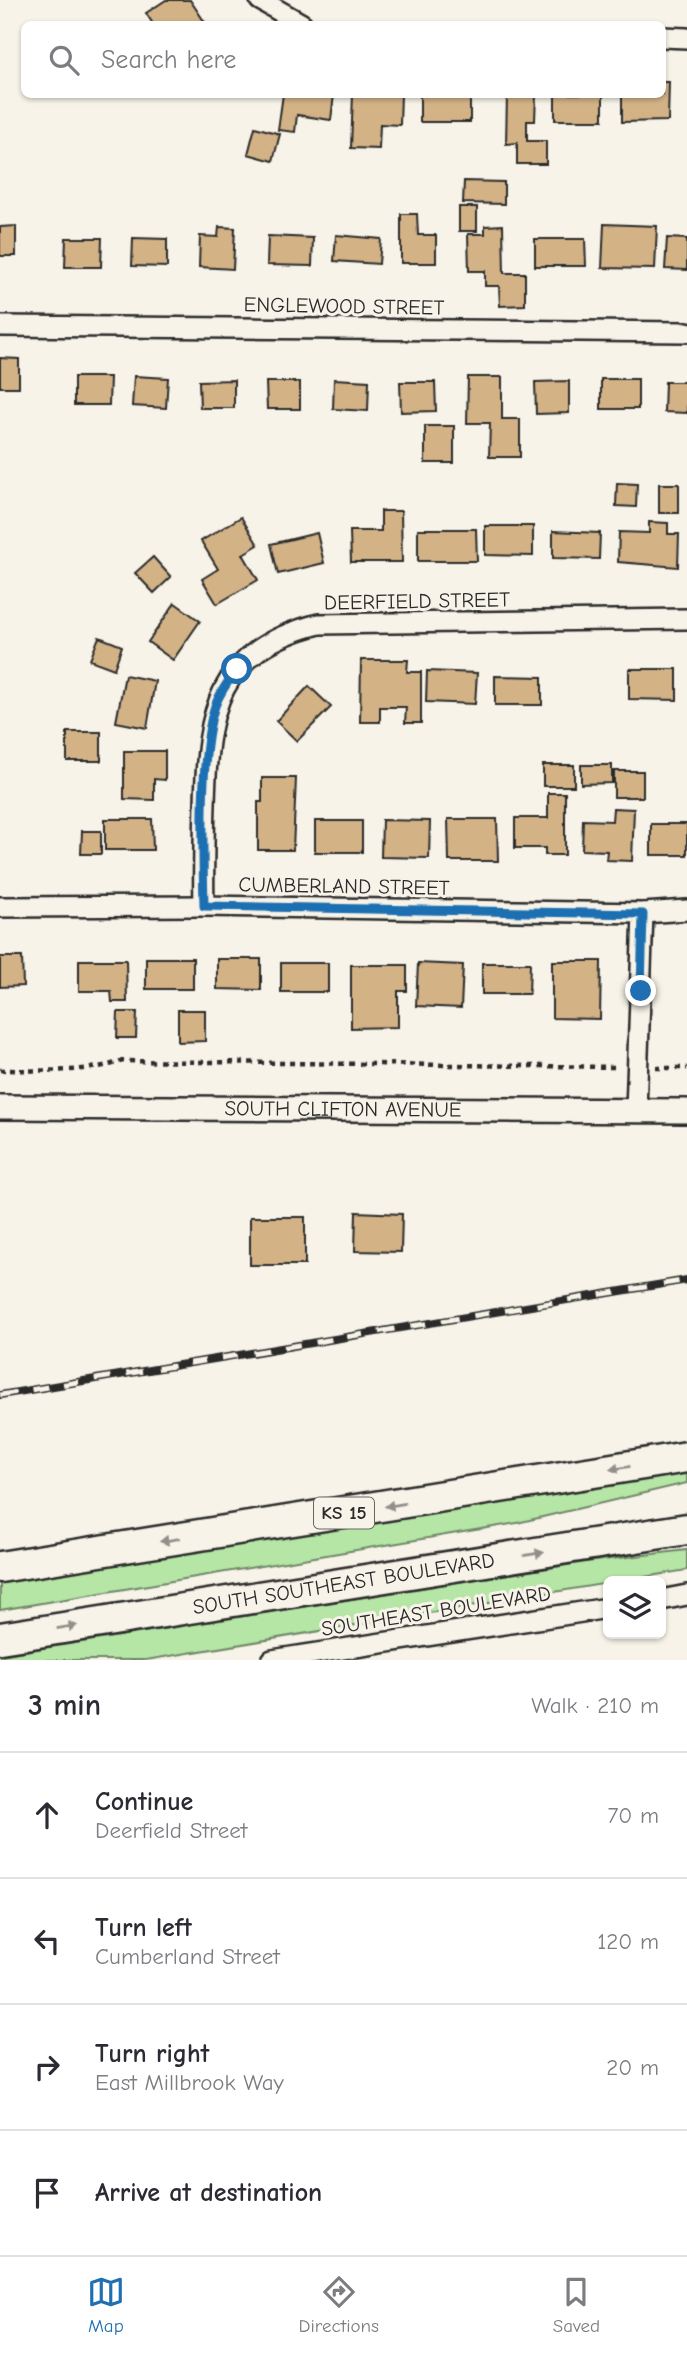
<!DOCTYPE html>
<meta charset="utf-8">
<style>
body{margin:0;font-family:"Comic Neue",sans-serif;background:#f2f2f3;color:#2b2b33}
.controls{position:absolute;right:21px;bottom:21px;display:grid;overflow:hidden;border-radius:10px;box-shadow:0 2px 5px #0004}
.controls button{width:63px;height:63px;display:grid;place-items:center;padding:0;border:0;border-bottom:2px solid #e1e1e2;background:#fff;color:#2b2b33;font:35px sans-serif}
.stop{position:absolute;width:21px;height:21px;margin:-16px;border:5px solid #1f6fb2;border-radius:50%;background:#fff}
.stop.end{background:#1f6fb2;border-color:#fff;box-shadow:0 2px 7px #0008}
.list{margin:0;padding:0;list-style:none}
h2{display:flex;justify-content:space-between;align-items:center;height:91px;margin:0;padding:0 28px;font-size:30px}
h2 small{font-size:23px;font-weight:400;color:#7c7c81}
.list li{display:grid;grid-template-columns:46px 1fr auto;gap:21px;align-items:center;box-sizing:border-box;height:126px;padding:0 28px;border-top:2px solid #e1e1e2}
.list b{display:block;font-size:26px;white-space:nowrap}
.list p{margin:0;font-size:23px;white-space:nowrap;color:#7c7c81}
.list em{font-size:23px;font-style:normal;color:#7c7c81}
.icon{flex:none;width:38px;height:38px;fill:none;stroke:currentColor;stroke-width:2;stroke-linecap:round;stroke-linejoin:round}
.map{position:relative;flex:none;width:687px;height:1660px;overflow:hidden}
.search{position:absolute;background:#fff;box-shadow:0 2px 5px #0004;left:21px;right:21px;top:21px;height:77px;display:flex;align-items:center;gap:18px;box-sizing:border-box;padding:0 24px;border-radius:10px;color:#7c7c81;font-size:26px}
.sheet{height:595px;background:#fff}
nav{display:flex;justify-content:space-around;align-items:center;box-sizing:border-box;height:98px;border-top:2px solid #e1e1e2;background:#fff;font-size:19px;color:#7c7c81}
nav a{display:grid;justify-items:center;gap:4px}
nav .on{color:#1f6fb2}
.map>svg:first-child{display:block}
.green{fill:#b5e6a6;stroke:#708868;stroke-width:2}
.building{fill:#d3b286;stroke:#2b2b2b;stroke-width:2}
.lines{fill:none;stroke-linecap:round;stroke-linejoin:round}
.minor-casing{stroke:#2b2b2b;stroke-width:24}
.tertiary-casing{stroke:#2b2b2b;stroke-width:28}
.primary-casing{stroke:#2b2b2b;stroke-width:35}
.path{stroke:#2b2b2b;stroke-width:4.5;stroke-dasharray:5 5;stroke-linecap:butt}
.minor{stroke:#f7f3e8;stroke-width:19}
.tertiary{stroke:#f7f3e8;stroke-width:23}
.primary{stroke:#f7f3e8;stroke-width:30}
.rail-casing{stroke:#2b2b2b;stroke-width:8}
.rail{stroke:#f7f3e8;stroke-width:5;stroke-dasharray:16;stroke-linecap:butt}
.oneway{fill:#918f8a}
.route{stroke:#1f6fb2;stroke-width:9}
.labels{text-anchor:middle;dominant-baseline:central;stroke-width:6;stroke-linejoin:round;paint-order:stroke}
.shield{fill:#f7f3e8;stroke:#686764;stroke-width:2}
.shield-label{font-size:19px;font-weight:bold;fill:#2b2b2b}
.street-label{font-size:21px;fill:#2b2b2b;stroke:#f7f3e8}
</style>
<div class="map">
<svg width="687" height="1660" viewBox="0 0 687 1660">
<rect width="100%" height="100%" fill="#f7f3e8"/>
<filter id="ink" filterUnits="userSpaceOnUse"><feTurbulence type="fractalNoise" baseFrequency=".0143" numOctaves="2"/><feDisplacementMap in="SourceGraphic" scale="14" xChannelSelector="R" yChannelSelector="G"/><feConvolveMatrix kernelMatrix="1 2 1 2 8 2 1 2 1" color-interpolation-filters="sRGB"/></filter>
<g filter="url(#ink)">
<!-- green -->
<g class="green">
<path d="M687 1472V1483L517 1523 0 1610V1583Z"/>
<path d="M687 1550V1570L146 1660H0V1655L586 1562Z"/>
</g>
<!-- building -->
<g class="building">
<path d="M166 0H190L206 24H153L146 13Z"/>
<path d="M662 82H669L668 121 622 122V94H662Z"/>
<path d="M283 94H334L331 120 297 115 295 132 278 130Z"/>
<path d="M353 94H401L400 125 380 124 379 149 351 148Z"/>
<rect x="420" y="94" width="50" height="28"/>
<path d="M507 94H536L535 121H527V141H546V164H517V143L506 144Z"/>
<rect x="555" y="94" width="48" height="26"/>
<path d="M255 127 280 134 273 161 248 154Z"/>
<path d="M464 181 504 182V204L463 203Z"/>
<rect x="459" y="207" width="18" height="24"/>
<path d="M401 214H417L418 235H436V263H401Z"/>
<path d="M604 224 657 226 655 269 602 268Z"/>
<path d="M503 225 504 273H525V305L500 306 499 286H485V271H469L468 234H485V226Z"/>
<path d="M16 226V256H0V227Z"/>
<path d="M219 227 235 228 233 269 199 267 200 236 218 237Z"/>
<path d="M336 235 381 239 379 264 334 261Z"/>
<path d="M268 236 313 238 312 266 267 265Z"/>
<path d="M66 238H102L101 267H65Z"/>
<path d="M133 238 167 239V267L132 266Z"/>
<path d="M667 238 687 239V270L665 269Z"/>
<path d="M535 239H585L586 266H535Z"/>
<path d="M0 358 19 359V387H0Z"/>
<path d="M134 376 168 378 166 408 132 406Z"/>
<path d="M74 377H110L109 405H74Z"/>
<path d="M468 377H502V419H520V457H489L490 423H467Z"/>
<path d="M334 379 369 381 368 411 333 409Z"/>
<rect x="601" y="379" width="37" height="30"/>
<path d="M234 380V408H200L199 381Z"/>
<path d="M569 381V413L536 414 535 382Z"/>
<path d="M266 382H300V409H267Z"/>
<path d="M400 382H435L436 411 401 412Z"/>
<path d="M665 382H687V413L664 412Z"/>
<rect x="425" y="426" width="29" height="37"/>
<path d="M617 483 637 484 636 507 616 506Z"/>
<rect x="659" y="484" width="20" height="29"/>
<path d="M381 511H401L402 562H351L350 531H381Z"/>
<path d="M241 517 258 545 243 554 258 580 217 604 202 579 218 569 201 541Z"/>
<path d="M649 522 668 523V534H679L678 567 618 562 619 532 649 533Z"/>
<path d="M485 526H533V556L485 555Z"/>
<path d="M418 529H476L477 561H418Z"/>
<path d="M553 531 600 533 599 559 553 558Z"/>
<path d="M317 533 324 563 278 574 271 544Z"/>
<path d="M153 557 171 577 154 593 135 573Z"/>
<path d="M175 603 200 621 173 660 148 642Z"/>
<path d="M99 637 122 646 114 669 90 660Z"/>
<path d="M361 660H408L407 672H421V723H405L406 707H380V722H360Z"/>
<path d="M629 669H677V700L629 699Z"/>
<path d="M427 671 477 673 475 704 426 702Z"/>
<path d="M125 675 155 681 147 728 116 722Z"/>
<path d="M495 676 542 677V705H495Z"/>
<path d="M309 686 331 707 297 741 276 721Z"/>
<rect x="67" y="732" width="34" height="29"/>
<path d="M124 751H165V780L154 779V800L124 799Z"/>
<rect x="543" y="765" width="31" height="21"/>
<path d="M581 765H612V783L581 784Z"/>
<rect x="614" y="771" width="29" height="26"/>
<path d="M262 778H296L293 850H258V802H262Z"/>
<path d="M548 793H565V855H545V848H515V818H548Z"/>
<path d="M613 808 634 809 632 861 606 860 607 851 582 850 583 820 612 821Z"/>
<path d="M105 819H152L153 850H105Z"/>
<path d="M448 819H497L498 861H449Z"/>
<path d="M382 820 430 821 429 858 381 857Z"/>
<rect x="315" y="821" width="47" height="31"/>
<rect x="651" y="824" width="36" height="31"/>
<path d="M82 831H101V854H81Z"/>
<path d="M0 957H22L23 986 0 987Z"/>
<rect x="146" y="958" width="47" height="31"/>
<path d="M217 959H261V990L217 989Z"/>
<path d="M79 960H126L127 1002H112L111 991H79Z"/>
<path d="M552 961H601L600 1019 552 1018Z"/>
<rect x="281" y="963" width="47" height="29"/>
<path d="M418 963 463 965 461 1008 416 1006Z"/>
<path d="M482 963H530L529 994H482Z"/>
<path d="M351 965H407V991H398V1027L351 1028Z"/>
<path d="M178 1010H205V1041L178 1042Z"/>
<path d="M118 1012H137L136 1038H117Z"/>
<path d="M356 1212 402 1214 401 1252 355 1251Z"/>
<rect x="250" y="1217" width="55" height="48"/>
</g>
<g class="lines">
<!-- minor casing -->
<g class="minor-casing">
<g id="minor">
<path d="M260 0 302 24"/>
<path d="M662 37 687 38"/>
<path d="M0 326 687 332"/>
<path d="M204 906C203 872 204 838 205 804 207 710 217 650 319 624L687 619"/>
<path d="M0 907 204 906 643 913 687 910"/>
<path d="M636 1111 643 913"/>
<path d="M661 1600 687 1595"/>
<path d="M272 1660 608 1608"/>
</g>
</g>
<!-- tertiary casing -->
<g class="tertiary-casing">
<g id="tertiary">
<path id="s1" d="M0 1107 687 1111"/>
</g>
</g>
<!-- primary casing -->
<g class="primary-casing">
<g id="primary">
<path d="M0 1567 687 1457"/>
<path id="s2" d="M0 1638 687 1529"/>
</g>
</g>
<!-- path -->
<g class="path">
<path d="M656 1068H687"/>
<path d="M0 1070C41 1070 83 1074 123 1061L616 1067"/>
</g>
<!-- minor -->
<use href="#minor" class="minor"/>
<!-- tertiary -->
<use href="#tertiary" class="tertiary"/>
<!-- primary -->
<use href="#primary" class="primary"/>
<!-- rail casing -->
<g class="rail-casing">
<path id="rail" d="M0 1395 687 1280"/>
</g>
<!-- rail -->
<use href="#rail" class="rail"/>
</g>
<!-- one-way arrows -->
<defs><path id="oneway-solid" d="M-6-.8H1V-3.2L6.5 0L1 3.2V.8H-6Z" transform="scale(1.75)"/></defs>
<g class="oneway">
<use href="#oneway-solid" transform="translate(620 1468) rotate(171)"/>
<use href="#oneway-solid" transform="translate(395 1505) rotate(171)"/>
<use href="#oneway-solid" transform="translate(170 1540) rotate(171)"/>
<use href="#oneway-solid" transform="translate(534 1554) rotate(-9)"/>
<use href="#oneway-solid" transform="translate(67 1627) rotate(-9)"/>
</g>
</g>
<g class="lines" filter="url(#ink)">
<!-- route -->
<path class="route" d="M237 669C228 681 220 692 215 706 199 754 203 854 204 906L643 914 641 991"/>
</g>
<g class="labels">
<!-- shield labels -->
<rect class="shield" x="314" y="1497.5" width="60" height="31" rx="5"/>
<g class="shield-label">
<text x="344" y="1513">KS 15</text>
</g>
<!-- street labels -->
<g class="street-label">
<text transform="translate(344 306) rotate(1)">ENGLEWOOD STREET</text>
<text transform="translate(417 601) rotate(-1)">DEERFIELD STREET</text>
<text transform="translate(344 886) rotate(1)">CUMBERLAND STREET</text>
<text stroke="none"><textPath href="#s1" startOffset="343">SOUTH CLIFTON AVENUE</textPath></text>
<text stroke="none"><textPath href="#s2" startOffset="348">SOUTH SOUTHEAST BOULEVARD</textPath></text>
<text transform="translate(436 1611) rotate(-9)">SOUTHEAST BOULEVARD</text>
</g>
</g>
</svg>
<div class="controls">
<button><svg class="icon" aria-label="layers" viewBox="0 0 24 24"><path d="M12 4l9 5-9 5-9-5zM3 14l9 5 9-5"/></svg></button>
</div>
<div class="stop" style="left:237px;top:669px"></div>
<div class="stop end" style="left:641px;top:991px"></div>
<div class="search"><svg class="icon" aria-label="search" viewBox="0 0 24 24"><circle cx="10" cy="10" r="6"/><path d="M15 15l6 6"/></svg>Search here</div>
</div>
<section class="sheet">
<h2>3 min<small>Walk · 210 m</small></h2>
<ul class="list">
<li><svg class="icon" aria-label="ahead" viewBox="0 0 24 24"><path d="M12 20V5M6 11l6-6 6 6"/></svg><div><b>Continue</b><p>Deerfield Street</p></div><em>70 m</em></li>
<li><svg class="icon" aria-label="left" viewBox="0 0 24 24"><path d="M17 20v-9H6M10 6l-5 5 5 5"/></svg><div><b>Turn left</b><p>Cumberland Street</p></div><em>120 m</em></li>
<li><svg class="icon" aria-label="right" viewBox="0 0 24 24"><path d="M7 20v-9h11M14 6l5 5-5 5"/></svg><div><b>Turn right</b><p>East Millbrook Way</p></div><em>20 m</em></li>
<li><svg class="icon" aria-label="arrive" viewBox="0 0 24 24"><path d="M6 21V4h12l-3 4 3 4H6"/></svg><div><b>Arrive at destination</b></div></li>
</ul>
</section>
<nav>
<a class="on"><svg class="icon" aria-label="map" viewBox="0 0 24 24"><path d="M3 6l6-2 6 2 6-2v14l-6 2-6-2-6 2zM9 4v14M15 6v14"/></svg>Map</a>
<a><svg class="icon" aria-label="directions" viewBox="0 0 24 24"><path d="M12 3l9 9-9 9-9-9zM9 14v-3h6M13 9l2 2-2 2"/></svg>Directions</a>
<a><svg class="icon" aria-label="saved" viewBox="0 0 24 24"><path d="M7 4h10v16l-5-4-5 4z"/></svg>Saved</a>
</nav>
